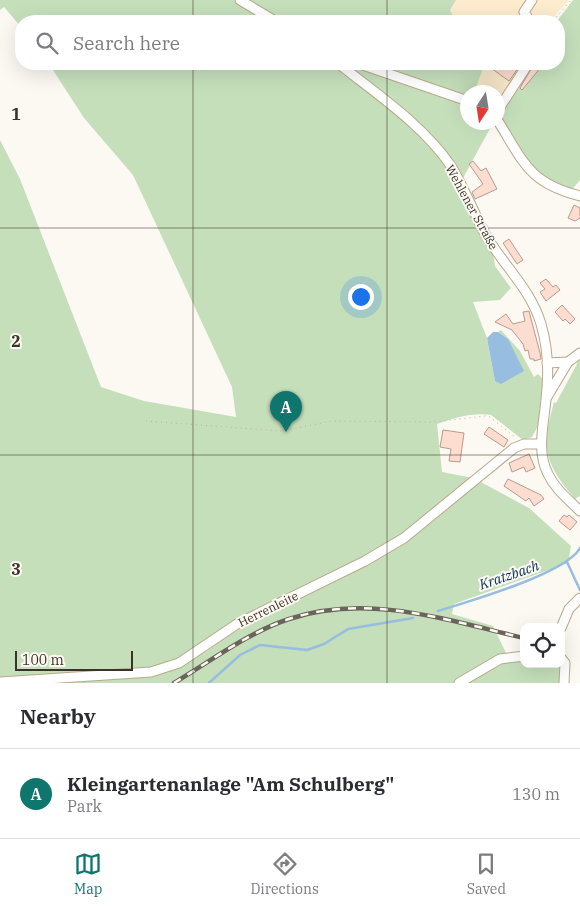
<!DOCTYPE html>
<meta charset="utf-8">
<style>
body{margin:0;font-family:"IBM Plex Serif",serif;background:#f7f7f7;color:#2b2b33}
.controls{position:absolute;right:15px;bottom:15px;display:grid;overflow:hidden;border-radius:10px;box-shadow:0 5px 20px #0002}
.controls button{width:45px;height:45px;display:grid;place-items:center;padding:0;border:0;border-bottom:1px solid #e1e1e2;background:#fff;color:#2b2b33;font:25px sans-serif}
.compass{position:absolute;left:460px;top:85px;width:45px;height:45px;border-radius:50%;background:#fff;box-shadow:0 5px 20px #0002;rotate:192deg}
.scale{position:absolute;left:15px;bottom:12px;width:118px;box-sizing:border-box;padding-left:5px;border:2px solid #3a3327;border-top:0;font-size:14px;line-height:18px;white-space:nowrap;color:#3a3327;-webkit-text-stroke:4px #fcf9f3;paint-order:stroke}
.you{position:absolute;left:360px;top:296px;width:18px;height:18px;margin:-12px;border:4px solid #fff;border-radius:50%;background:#1a73e8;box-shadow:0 0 0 8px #1a73e833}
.badge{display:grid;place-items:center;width:32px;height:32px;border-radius:50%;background:#0f766e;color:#fff;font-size:16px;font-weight:700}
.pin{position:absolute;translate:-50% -41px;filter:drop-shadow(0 1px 2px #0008)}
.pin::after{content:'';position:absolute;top:26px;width:18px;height:15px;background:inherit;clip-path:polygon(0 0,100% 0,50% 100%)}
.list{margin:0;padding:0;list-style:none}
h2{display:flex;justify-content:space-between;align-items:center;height:65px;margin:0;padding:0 20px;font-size:21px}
h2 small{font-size:16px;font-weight:400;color:#7c7c81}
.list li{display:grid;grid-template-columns:32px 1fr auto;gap:15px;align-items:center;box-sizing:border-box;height:90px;padding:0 20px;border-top:1px solid #e1e1e2}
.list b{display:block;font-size:19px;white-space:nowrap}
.list p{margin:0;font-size:16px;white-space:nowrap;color:#7c7c81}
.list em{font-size:16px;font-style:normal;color:#7c7c81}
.icon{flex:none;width:28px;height:28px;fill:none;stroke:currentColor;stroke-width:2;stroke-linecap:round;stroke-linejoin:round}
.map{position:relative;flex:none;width:580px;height:683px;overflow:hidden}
.search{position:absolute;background:#fff;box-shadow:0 5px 20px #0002;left:15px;right:15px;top:15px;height:55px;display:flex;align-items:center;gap:12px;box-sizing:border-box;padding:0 18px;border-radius:20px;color:#7c7c81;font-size:19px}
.sheet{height:155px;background:#fff}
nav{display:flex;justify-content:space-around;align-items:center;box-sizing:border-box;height:70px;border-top:1px solid #e1e1e2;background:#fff;font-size:14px;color:#7c7c81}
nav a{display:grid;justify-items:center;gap:2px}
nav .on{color:#0f766e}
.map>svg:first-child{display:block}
.built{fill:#fdecce}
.green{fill:#c5dfbb}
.water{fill:#97bde1}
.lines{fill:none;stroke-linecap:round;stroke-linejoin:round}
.stream{stroke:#97bde1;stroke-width:2.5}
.building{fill:#fdddd0;stroke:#bc9a8d}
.minor-casing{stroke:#b9a98b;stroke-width:11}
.path{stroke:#b5b1a8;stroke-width:1;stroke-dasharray:1 4;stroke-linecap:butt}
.minor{stroke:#fff;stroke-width:9}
.rail-casing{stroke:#6a645a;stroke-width:4.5}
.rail{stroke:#fcf9f3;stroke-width:2.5;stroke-dasharray:8;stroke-linecap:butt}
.grid{fill:none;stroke:#3a3327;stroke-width:1;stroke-opacity:0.55}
.labels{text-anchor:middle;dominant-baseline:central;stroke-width:4;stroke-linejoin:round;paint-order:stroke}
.street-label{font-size:12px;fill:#3a3327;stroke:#fcf9f3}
.water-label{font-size:14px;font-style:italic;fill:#053254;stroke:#fcf9f3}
.grid-label{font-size:16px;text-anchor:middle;font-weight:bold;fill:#3a3327;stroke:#fcf9f3;stroke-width:4;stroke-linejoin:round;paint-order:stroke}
</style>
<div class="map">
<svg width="580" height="683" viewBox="0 0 580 683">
<rect width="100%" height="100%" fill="#fcf9f3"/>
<!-- built -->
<g class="built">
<path d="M456 0H569L550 21H456L450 10Z"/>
<path d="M485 64H531L498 110V92H474Z"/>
</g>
<!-- green -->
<g class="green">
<path d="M0 0H234L267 21H21V27L4 7 0 10Z"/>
<path d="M244 0H456L450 10 456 21H280Z"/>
<path d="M573 0H580V180L569 193 547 185 498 121V110L531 64H559V21H557Z"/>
<path d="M49 64H333L401 117 428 144 447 168 493 253 495 266 511 288 500 300 473 302 487 338 495 381 508 339 498 332 501 330 520 351 534 377 538 374 543 379 538 426 532 437 523 440 491 415C473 412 454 418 437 424L442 472 473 478 403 535 191 654 149 670 0 678V140L20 179 101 387 144 401 236 417 232 387 133 175 84 118Z"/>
<path d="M347 64 467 104 468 122 493 123 463 178 452 162 346 66Z"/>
<path d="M368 64H485L474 92H468L467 99Z"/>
<path d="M580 357V496L575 499C544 462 541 449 554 402L556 403 577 364 576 360Z"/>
<path d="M479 481 529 508 571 546 568 563 454 604 452 614 493 626 507 655 487 662 455 683H47L180 666 207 651 239 626 366 564Z"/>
<path d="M524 658V664H560L562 670 560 683H464L499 662Z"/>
</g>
<!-- water -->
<path class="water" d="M493 332H498L508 339 524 371 501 384 495 381 487 338Z"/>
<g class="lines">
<!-- stream -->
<g class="stream">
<path d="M567 562 580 590"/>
<path d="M438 611C468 602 567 573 580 548"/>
<path d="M209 683 240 655 260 645 307 650 324 644 348 629 413 618"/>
</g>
</g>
<!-- building -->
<g class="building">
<path d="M495 64H521L509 81 491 68Z"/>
<path d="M534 64 542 66 522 90 520 88Z"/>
<path d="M473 161 481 171 486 168 497 189 475 199 472 192 483 184 469 164Z"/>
<path d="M574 205 580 208V218L575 221 568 218Z"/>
<path d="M509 239 523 260 517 264 503 243Z"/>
<path d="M546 279 553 287 556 285 560 290 546 301 540 292 545 289 540 283Z"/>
<path d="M562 305 575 319 570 324 565 319 563 321 555 312Z"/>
<path d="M529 311 540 353 541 359 534 361V359H530L528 350 525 351 523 344 512 330 495 322 506 314 513 324 525 321 523 312Z"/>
<path d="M489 427 508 440 504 447 484 434Z"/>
<path d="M443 430 464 433 460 462 449 461 451 449 440 447Z"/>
<path d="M529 454 535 468 526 472 524 467 512 472 509 463Z"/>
<path d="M508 479 541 495 544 499 534 506 529 498 526 501 504 486Z"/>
<path d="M564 515 567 517 569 515 577 522 570 530 559 521Z"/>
</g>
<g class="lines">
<!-- minor casing -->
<g class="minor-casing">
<g id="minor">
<path d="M240 0 275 21"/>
<path d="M530 21 524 12 532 0"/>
<path d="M339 64C378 95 423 125 451 166 465 189 474 214 487 237 505 267 531 290 541 324 548 348 549 375 546 399 544 424 536 451 548 474 555 489 568 499 580 511"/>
<path d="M360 64 468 101"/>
<path d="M498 110 528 64"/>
<path d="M498 121C524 163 529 183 580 196"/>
<path d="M547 363 568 362"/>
<path d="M547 397 568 362 580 353"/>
<path d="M561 628 569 609 580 598"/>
<path d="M561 658 565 663 564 683"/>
<path d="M0 682 151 672 179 663 237 624 365 561 404 538 514 448 524 444H541"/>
<path d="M459 683 500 659 524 656"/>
</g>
</g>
<!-- path -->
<g class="path">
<path d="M553 21 571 0"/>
<path d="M146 421 281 431 332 421 433 422 485 416 490 417 516 438"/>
</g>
<!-- minor -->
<use href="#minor" class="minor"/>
<!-- rail casing -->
<g class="rail-casing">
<path id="rail" d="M174 683C211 661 249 632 289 619 368 593 446 620 524 638"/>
</g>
<!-- rail -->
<use href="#rail" class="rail"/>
</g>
<!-- grid -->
<path class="grid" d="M193 0V21M387 0V21M193 64V683M387 64V683M0 228H580M0 455H580"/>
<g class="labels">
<!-- street labels -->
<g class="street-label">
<text transform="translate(472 207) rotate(61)">Wehlener Straße</text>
<text transform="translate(268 609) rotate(-26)">Herrenleite</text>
</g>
<!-- water labels -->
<g class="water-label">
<text transform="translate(509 575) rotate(-19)">Kratzbach</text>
</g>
</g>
<g class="grid-label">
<text x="16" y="120">1</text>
<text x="16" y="347">2</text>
<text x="16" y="575">3</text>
</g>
</svg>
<div class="controls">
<button><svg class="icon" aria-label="locate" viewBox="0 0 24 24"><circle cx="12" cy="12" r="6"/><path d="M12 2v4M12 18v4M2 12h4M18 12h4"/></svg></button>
</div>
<svg class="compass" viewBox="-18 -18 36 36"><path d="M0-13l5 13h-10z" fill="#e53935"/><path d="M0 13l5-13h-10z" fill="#7c7c81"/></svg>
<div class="scale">100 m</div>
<div class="you"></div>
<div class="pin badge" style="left:286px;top:432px">A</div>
<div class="search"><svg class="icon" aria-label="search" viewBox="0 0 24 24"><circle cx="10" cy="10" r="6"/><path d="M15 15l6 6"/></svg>Search here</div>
</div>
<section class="sheet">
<h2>Nearby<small></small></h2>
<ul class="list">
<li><span class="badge">A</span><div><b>Kleingartenanlage &quot;Am Schulberg&quot;</b><p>Park</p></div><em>130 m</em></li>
</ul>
</section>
<nav>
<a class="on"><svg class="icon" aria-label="map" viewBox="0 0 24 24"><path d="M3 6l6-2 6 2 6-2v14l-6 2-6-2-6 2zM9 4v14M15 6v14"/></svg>Map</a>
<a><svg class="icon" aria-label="directions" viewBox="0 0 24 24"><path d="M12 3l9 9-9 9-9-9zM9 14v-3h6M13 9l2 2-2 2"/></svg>Directions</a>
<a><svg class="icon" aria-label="saved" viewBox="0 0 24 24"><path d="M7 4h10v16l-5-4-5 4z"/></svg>Saved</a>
</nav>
